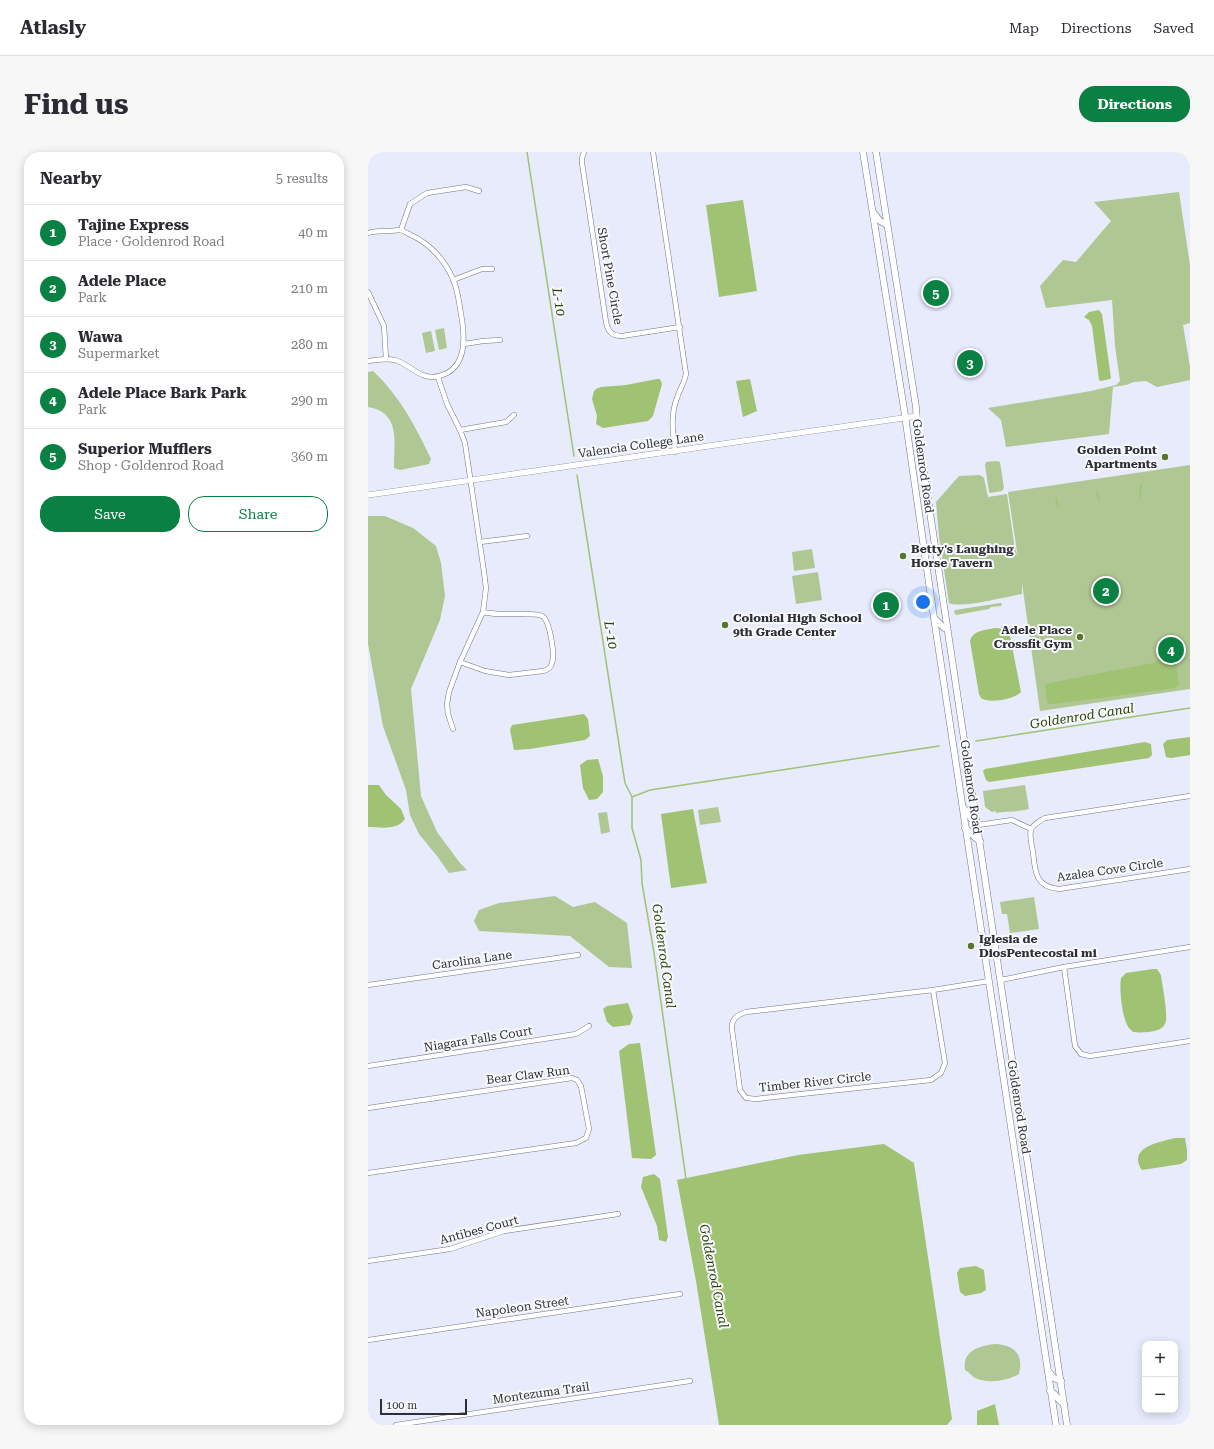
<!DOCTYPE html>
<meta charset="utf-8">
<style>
body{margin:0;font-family:"Roboto Serif",serif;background:#f7f7f7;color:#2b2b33}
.controls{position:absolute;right:12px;bottom:12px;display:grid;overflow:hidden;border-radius:8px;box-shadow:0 2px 10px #0003}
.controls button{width:36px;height:36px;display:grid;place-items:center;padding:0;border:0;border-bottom:1px solid #e1e1e2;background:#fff;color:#2b2b33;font:20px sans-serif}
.scale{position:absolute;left:12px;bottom:10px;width:87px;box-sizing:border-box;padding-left:4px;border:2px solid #2d2f35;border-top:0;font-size:11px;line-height:14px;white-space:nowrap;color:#2d2f35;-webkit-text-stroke:3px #f8f9fc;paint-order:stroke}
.you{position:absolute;left:555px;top:450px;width:14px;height:14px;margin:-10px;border:3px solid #fff;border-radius:50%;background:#1a73e8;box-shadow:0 0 0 6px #1a73e833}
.badge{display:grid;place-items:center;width:26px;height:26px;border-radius:50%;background:#0b8043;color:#fff;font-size:13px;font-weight:700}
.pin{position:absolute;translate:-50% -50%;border:2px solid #fff;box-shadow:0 1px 4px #0006}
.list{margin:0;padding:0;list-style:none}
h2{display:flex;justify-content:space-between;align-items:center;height:52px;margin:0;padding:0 16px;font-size:17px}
h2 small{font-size:13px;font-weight:400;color:#7c7c81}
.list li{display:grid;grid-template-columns:26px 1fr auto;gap:12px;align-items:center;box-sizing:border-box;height:56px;padding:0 16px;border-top:1px solid #e1e1e2}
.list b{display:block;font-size:15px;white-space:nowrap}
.list p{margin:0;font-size:13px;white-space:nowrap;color:#7c7c81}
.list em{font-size:13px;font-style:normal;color:#7c7c81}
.actions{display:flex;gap:8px;padding:12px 16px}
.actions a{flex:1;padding:9px 0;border:1px solid #0b8043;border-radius:16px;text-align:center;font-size:14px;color:#0b8043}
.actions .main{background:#0b8043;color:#fff}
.map{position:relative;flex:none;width:822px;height:1273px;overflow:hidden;border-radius:16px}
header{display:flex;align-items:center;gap:24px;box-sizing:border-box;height:56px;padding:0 20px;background:#fff;border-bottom:1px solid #e1e1e2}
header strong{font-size:19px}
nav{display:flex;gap:22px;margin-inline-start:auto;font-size:14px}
.intro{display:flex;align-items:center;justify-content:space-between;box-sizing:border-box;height:96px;padding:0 24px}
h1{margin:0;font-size:28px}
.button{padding:10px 18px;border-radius:16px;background:#0b8043;color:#fff;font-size:14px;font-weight:700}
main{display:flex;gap:24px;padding:0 24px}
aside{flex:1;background:#fff;border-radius:16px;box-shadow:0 2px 10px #0003}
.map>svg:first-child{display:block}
.green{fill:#afc792}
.water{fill:#9fc273}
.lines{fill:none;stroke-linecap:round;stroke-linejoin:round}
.stream{stroke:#9fc273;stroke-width:1.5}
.minor-casing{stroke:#717583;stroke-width:5.5}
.tertiary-casing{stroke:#717583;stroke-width:6}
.secondary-casing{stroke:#717583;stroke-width:7}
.minor{stroke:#fff;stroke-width:4.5}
.tertiary{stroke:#fff;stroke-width:5.5}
.secondary{stroke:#fff;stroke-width:6}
.poi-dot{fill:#58762b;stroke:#f8f9fc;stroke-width:1.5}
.labels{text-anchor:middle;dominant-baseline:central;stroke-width:4;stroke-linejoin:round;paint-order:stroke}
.street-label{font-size:12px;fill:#2d2f35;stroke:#f8f9fc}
.poi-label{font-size:12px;font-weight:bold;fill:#2d2f35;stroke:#f8f9fc;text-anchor:start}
.water-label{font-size:13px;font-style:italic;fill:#2b4005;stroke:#f8f9fc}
</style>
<header>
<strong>Atlasly</strong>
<nav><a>Map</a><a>Directions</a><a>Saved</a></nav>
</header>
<div class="intro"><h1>Find us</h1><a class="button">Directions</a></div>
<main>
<aside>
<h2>Nearby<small>5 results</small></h2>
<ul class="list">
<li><span class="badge">1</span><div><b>Tajine Express</b><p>Place · Goldenrod Road</p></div><em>40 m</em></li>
<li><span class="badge">2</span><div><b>Adele Place</b><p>Park</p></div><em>210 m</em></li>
<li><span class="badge">3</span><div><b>Wawa</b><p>Supermarket</p></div><em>280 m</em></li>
<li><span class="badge">4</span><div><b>Adele Place Bark Park</b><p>Park</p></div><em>290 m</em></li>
<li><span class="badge">5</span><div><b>Superior Mufflers</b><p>Shop · Goldenrod Road</p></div><em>360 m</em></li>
</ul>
<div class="actions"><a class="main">Save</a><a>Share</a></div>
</aside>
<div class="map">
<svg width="822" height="1273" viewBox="0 0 822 1273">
<rect width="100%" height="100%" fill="#e7ebfc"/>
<!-- green -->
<g class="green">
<path d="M811 40 822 113V171L815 173 822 215V228L789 235 778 229 766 230 758 233 745 235 741 282 638 295 633 268 620 256 723 239 748 233 752 229 747 194 744 148 678 156 672 134 695 108 708 110 743 69 726 50Z"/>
<path d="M76 176 79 196 71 198 67 178Z"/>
<path d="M63 179 67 199 58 201 54 181Z"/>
<path d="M5 219C31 243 48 275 63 307L61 312 32 318 26 316C26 290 33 260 0 255V220Z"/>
<path d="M629 309 632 310 636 336 634 339 622 341 621 340 617 313 618 310Z"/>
<path d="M822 313V537L672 559 654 431V442C639 444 593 457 581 451L571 384 568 350 591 324 612 323 616 326 620 345 639 342 646 391 650 406 640 340Z"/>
<path d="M0 364H17L45 376 68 394 73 411 77 444 72 468 43 537 53 644 69 680 92 711 99 718 81 721 69 704 51 682 42 663 38 638 15 574 0 492Z"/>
<path d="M444 397 447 416 426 419 424 400Z"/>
<path d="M450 420 454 448 428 452 424 424Z"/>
<path d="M632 451H634L633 454 623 455 621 457 588 463 586 460 587 458Z"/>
<path d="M657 633 661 657C650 660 639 659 628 661V659L624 660 617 655 615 639Z"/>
<path d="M350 655 353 670 332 673 330 658Z"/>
<path d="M239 660 242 680 233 682 230 661Z"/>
<path d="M187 744 205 755 227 750 259 771 264 816 241 815 202 784 111 779 106 769 111 758 131 751Z"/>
<path d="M666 745 671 777 642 781 639 762H634L632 750Z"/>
<path d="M627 1192C646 1193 656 1202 651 1222 639 1229 621 1232 607 1226 604 1224 601 1220 597 1218 594 1198 612 1194 627 1192Z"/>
</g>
<!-- water -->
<g class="water">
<path d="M375 48 389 139 351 145 338 53Z"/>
<path d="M731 158 734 162 743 226 742 227 733 229 731 228 724 174 721 168 716 165 721 160Z"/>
<path d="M289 227H292L294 232 285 264 280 269 235 276 228 272 229 264 224 247 226 239 228 237 233 235 258 233Z"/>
<path d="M382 227 389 259 375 265 368 229Z"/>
<path d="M627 476 640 477 641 479 653 540C647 547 621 552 613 546L611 542 602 489C605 478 618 478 627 476Z"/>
<path d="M803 504 807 507 811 533 807 536 685 552H681L679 550 677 532 785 511 797 505Z"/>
<path d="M216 562 220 567 222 584 217 588 162 597 146 598 142 578 144 573Z"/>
<path d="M822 585V603L803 606 798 605 795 592 799 588Z"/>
<path d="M777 590 783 592 784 603 781 606 621 630 618 628 615 619 617 617Z"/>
<path d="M230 607 235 624V640L229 647 221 648 215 636 212 613 219 608Z"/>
<path d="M0 633H11L18 643 33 657 37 667C28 679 13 675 0 675Z"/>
<path d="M325 657 339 731 303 736 293 662Z"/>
<path d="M785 817H789L793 823C794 833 801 864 797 872 793 881 773 881 765 880 764 879 762 877 761 876 754 867 751 836 753 826L758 821Z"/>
<path d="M260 851 265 865 262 873 245 875 239 870 235 857 239 854Z"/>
<path d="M272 891 288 1003 283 1007 264 1006 251 899 261 892Z"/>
<path d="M807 986H817L819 998V1008L813 1012 774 1018C759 995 792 990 807 986Z"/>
<path d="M516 992 546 1011 584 1267 579 1273H351L328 1129 309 1028 430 1003Z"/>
<path d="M286 1022 292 1027 300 1085 298 1090 291 1088 289 1074 273 1035 275 1025Z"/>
<path d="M608 1114 616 1118 618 1138 613 1141 597 1144 592 1140 589 1121 592 1116Z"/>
<path d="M627 1252 631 1273H609V1259Z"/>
</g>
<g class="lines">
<!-- stream -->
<g class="stream">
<path d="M159 0 206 304"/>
<path d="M0 1 5 0"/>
<path d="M209 323 257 631 264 645V676L273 708 274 731 286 801 318 1027"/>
<path d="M729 340 731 349"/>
<path d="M772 345 773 333"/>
<path d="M688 346 690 354"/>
<path d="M608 589 822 556"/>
<path d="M264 645 282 638 571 594"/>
</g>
<!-- minor casing -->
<g class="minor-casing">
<g id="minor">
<path d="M216 0 214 6V11L238 170C240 180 244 184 254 184L312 175"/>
<path d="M285 0 318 222C316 233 312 236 309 246 302 264 305 281 307 300"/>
<path d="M33 78 42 52 59 41 98 35 111 39"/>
<path d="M0 81C6 79 12 79 18 79 23 79 29 78 33 78 36 79 39 81 41 82 61 91 76 107 85 127 90 138 91 151 93 162 97 184 100 217 71 224 53 229 43 213 27 208 18 206 9 208 0 209"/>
<path d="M85 128 114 117H124"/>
<path d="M0 140 16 174 18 207"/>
<path d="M96 192 115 189 132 188"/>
<path d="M70 225 79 252 92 278 97 291 116 420 118 436 115 460 92 510 81 540 79 552 80 562 85 577"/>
<path d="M92 278 138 270 146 263"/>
<path d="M112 390 159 384"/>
<path d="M92 510 117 519 141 523 175 519C179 518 183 516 184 511 187 503 182 468 174 464 168 461 161 463 155 462 142 462 128 463 115 460"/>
<path d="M822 644 677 666C672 669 665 672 663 678 661 685 664 694 665 700 667 719 667 735 691 737L822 717"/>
<path d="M610 673 644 668 663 677"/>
<path d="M696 815 707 894 713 902 722 904 822 889"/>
<path d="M633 828 696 815 822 795"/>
<path d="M0 833 210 803"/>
<path d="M565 838 577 911 573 921 563 928 388 947 378 946 372 938 364 877C363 867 369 863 378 860L565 838 621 829"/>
<path d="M0 914 208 882 221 874"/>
<path d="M0 956 204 926 209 928 213 934 221 977 218 986 208 991 0 1021"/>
<path d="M0 1109 82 1097 136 1079 250 1062"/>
<path d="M0 1188 312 1142"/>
<path d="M28 1273 322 1229"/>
</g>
</g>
<!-- tertiary casing -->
<g class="tertiary-casing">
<path id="tertiary" d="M0 343 549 264"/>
</g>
<!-- secondary casing -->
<g class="secondary-casing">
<g id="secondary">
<path d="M495 0 536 257 566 466 688 1273"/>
<path d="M508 0 548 255 549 274 699 1273"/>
<path d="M505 60 512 69 519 73"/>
<path d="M566 466 576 476 579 477"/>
<path d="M595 655C601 661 602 668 610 673"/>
<path d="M597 676C603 680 606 686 612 689"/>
<path d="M680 1219 686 1226 693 1229"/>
<path d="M682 1239C689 1242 690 1249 696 1252"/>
</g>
</g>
<!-- minor -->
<use href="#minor" class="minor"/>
<!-- tertiary -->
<use href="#tertiary" class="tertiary"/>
<!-- secondary -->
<use href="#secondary" class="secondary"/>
</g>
<!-- markers -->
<g class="poi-dot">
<circle cx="797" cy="305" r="4"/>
<circle cx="535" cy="404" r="4"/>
<circle cx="357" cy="473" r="4"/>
<circle cx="712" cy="485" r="4"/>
<circle cx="603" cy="794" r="4"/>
</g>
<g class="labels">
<!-- street labels -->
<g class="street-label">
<text transform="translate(242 124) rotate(80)">Short Pine Circle</text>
<text transform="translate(273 293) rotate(-8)">Valencia College Lane</text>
<text transform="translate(555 314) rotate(82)">Goldenrod Road</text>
<text transform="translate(603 635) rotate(82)">Goldenrod Road</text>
<text transform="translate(742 718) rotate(-8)">Azalea Cove Circle</text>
<text transform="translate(104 808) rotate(-8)">Carolina Lane</text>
<text transform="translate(110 887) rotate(-9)">Niagara Falls Court</text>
<text transform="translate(160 923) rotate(-7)">Bear Claw Run</text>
<text transform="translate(447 930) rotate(-6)">Timber River Circle</text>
<text transform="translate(651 955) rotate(81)">Goldenrod Road</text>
<text transform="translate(111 1078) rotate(-15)">Antibes Court</text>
<text transform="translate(154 1155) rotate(-8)">Napoleon Street</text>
<text transform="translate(173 1241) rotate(-8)">Montezuma Trail</text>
</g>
<!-- poi labels -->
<g class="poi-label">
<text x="789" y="298" text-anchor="end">Golden Point<tspan x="789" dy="14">Apartments</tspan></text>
<text x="543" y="397">Betty's Laughing<tspan x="543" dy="14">Horse Tavern</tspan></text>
<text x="365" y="466">Colonial High School<tspan x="365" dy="14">9th Grade Center</tspan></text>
<text x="704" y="478" text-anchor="end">Adele Place<tspan x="704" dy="14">Crossfit Gym</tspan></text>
<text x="611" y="787">Iglesia de<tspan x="611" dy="14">DiosPentecostal mi</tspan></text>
</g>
<!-- water labels -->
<g class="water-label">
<text transform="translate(191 150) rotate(81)">L-10</text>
<text transform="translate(243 483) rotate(81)">L-10</text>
<text transform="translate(714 564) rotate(-9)">Goldenrod Canal</text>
<text transform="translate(296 804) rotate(82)">Goldenrod Canal</text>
<text transform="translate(346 1124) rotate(79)">Goldenrod Canal</text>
</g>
</g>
</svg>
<div class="controls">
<button>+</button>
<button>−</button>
</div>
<div class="scale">100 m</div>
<div class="you"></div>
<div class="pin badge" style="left:518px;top:453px">1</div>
<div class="pin badge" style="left:738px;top:439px">2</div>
<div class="pin badge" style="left:602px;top:211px">3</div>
<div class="pin badge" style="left:803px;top:498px">4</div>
<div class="pin badge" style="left:568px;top:141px">5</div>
</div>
</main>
